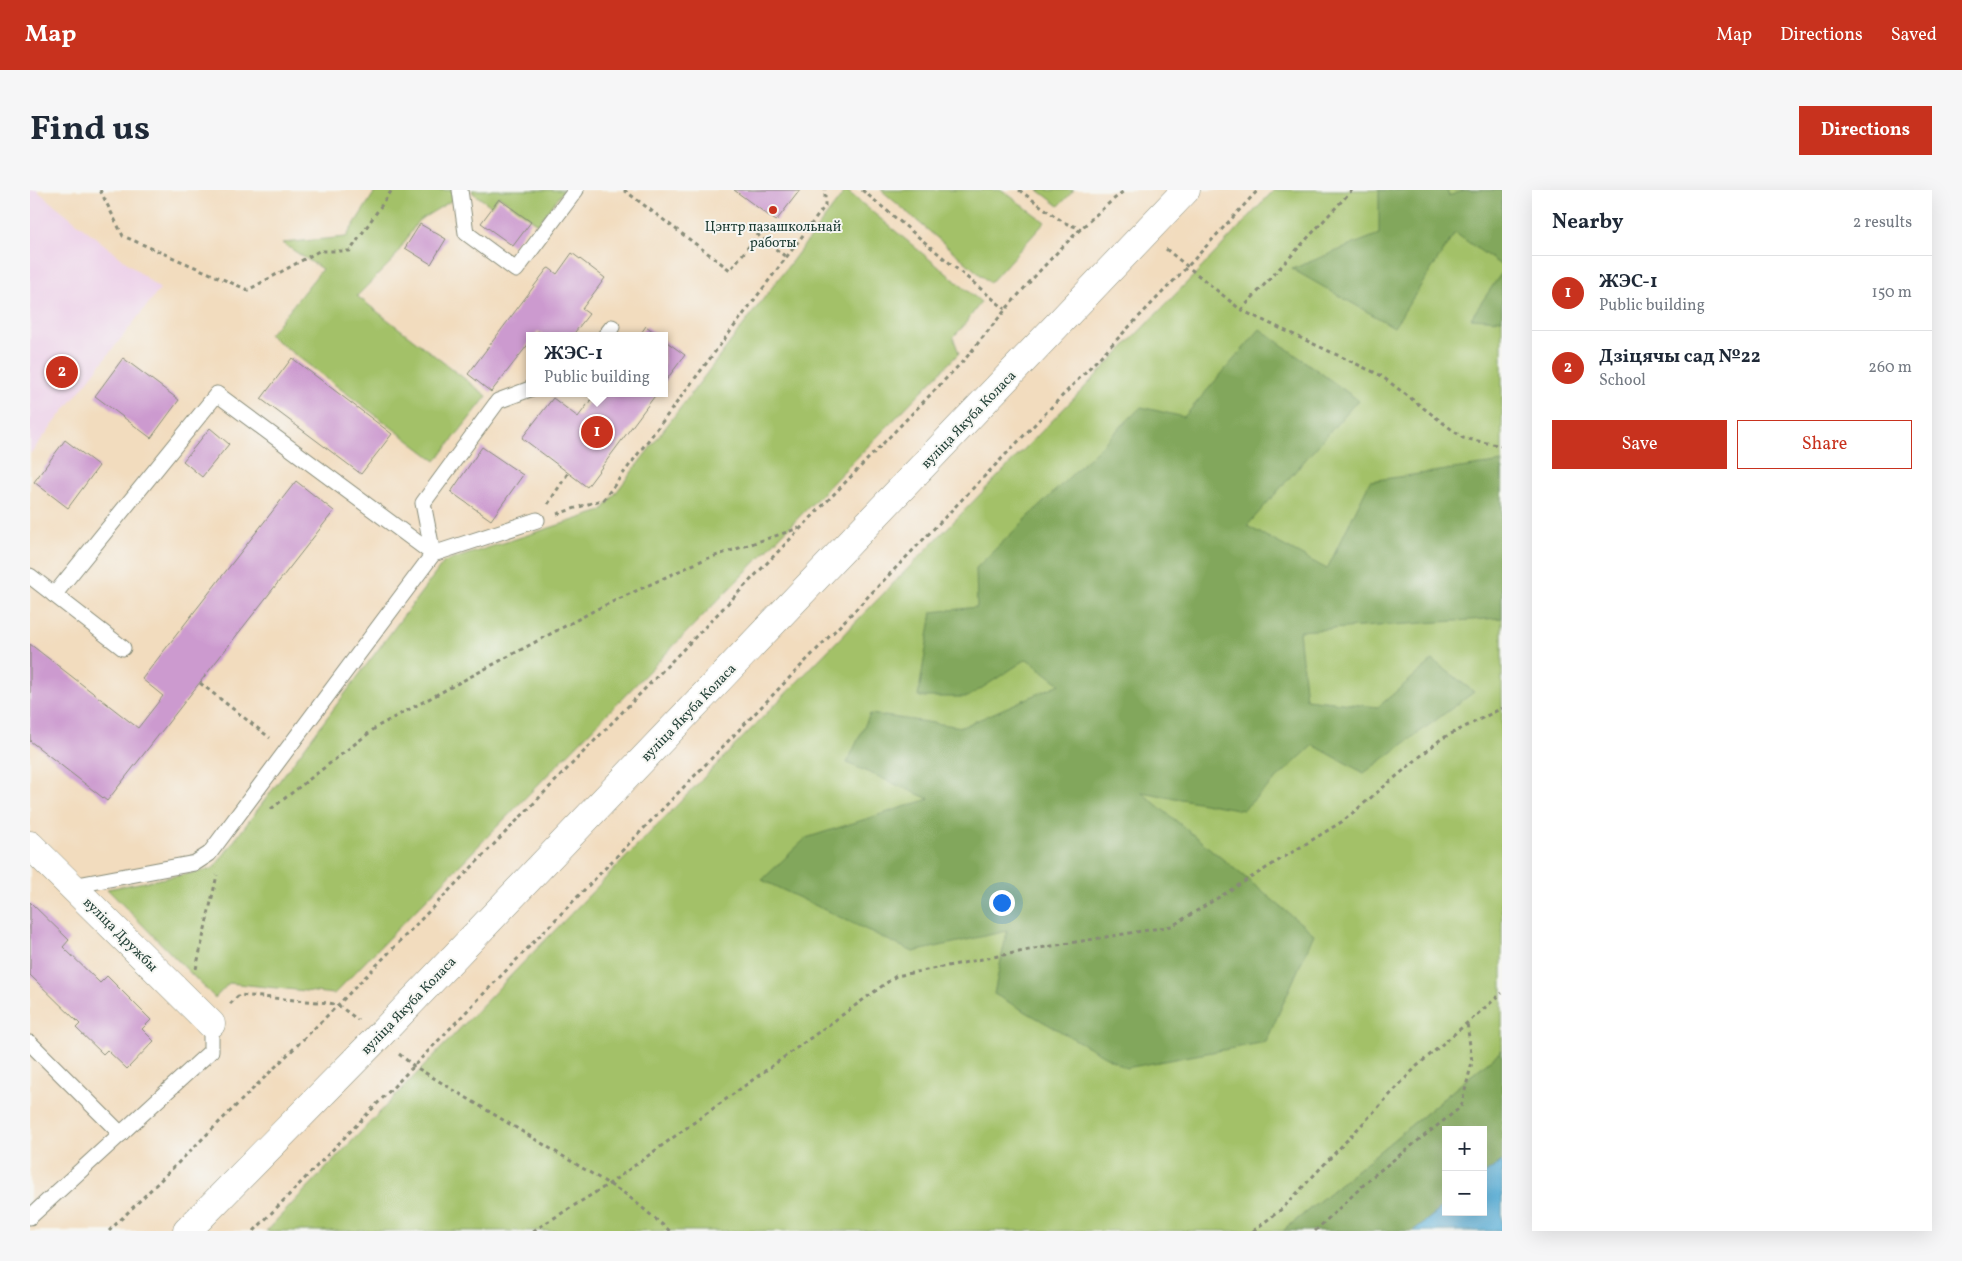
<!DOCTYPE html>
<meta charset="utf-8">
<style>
:root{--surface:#fff;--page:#f6f6f7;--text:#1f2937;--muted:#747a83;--line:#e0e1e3;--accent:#c8321e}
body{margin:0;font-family:Vollkorn,serif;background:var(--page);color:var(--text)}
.controls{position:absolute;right:15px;bottom:15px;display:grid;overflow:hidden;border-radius:0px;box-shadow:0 5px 20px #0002}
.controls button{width:45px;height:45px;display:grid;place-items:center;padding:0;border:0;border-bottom:1px solid var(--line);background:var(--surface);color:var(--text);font:25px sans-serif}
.you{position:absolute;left:971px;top:712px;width:18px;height:18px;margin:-12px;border:4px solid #fff;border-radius:50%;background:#1a73e8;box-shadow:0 0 0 8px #1a73e833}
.badge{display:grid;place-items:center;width:32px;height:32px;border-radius:50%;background:var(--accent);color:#fff;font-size:16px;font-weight:700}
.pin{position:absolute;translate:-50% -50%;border:2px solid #fff;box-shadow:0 1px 5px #0006}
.popup{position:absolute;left:496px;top:142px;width:142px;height:65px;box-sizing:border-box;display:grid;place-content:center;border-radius:0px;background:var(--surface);filter:drop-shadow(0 1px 4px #0005);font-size:16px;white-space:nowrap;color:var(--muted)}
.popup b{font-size:19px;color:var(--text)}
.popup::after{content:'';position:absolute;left:50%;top:100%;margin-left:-10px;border:10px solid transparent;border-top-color:var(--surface)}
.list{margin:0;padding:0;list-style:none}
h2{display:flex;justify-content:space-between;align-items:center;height:65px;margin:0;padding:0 20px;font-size:21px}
h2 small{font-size:16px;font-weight:400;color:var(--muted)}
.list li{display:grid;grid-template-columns:32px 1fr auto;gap:15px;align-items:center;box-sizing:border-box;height:75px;padding:0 20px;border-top:1px solid var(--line)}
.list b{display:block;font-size:19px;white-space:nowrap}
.list p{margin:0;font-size:16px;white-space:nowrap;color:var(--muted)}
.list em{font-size:16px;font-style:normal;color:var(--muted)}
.actions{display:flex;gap:10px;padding:15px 20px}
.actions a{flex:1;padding:11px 0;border:1px solid var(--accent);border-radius:0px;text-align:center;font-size:18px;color:var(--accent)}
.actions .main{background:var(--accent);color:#fff}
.map{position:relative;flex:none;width:1472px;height:1041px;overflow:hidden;border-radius:0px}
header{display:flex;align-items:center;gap:30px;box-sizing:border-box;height:70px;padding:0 25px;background:var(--accent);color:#fff}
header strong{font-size:24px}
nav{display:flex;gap:28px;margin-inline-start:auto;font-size:18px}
.intro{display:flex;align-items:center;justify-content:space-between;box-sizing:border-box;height:120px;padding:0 30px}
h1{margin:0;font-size:35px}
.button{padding:12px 22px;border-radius:0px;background:var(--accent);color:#fff;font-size:18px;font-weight:700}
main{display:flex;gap:30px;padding:0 30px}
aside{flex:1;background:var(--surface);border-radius:0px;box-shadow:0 5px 20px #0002}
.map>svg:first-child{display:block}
.built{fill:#edd1e9}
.green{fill:#a3c168;stroke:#617f4e}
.forest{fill:#82a75c;stroke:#507248}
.water{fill:#5db1d9;stroke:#3e7786}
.building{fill:#cc9acf}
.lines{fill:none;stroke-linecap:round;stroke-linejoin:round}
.lane-casing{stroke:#888c79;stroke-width:17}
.street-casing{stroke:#888c79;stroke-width:29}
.secondary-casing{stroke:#888c79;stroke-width:29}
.path{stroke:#888c79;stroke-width:3;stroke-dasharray:4 4;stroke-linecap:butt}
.lane{stroke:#fff;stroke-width:15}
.street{stroke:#fff;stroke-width:28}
.secondary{stroke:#fff;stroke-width:28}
.poi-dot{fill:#c8321e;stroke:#f6f6f2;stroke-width:2}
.labels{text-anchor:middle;stroke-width:4;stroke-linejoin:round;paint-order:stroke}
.poi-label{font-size:14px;fill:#1f3d34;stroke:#f6f6f2}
.street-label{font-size:14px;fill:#1f3d34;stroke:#f6f6f2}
</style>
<header>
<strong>Map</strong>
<nav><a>Map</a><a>Directions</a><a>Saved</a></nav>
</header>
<div class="intro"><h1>Find us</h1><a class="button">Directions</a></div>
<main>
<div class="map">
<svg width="1472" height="1041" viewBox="0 0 1472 1041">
<rect width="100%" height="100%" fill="#f6f6f2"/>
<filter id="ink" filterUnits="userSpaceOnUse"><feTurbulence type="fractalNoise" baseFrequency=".02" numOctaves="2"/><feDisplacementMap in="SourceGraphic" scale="10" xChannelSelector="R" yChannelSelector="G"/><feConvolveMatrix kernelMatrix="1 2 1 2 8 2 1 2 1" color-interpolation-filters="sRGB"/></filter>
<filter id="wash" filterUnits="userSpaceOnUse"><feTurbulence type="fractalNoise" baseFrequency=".0096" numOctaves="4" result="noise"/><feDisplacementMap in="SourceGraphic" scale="20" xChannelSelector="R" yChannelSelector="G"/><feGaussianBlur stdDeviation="1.12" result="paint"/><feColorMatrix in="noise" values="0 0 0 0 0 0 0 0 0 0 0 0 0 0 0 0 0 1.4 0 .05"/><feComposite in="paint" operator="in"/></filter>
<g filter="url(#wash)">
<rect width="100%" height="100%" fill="#f2dcbe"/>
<!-- built -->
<path class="built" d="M0,0h6l124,99 -130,165z"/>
<!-- green -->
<g class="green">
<path d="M346,0h76l2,9 -36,22 -25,39 -36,36 130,100 -51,65 -167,-126 53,-66 -40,-26 64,-6z"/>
<path d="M442,0h92l-26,34 -39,-28 -8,10 -18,-13z"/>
<path d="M816,0l135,112 -19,26 -9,9 6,16 -625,641 -105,-11 -14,15 -108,-109 106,-20 231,-307 158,-51z"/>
<path d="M851,0h121l43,32 -55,61z"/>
<path d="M1008,0h36l-15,16z"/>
<path d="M1244,0h228v860l-219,181h-1017l251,-262 686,-703z"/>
</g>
<!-- forest -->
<g class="forest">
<path d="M1349,0h68l2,6 16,-6h37v76l-47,-33 -61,94 -102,-58 87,-35z"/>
<path d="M1472,82v48l-31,-2z"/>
<path d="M1230,139l98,71 -111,126 80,43 43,-88 132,-19v156l-203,13 7,68 72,8 55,-47 41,32 -110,81 -51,-28 -70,65 -102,-18 173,142 -48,108 -140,26 -132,-74 13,-63 -94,21 -151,-72 44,-42 123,-39 -82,-36 23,-49 92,13 98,-43 -33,-25 -59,38h-50l14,-85 45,-5 -1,-39 165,-161 43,10z"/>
<path d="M1472,860v111l-19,14v-45h-37v75l-33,26h-130z"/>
</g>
<!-- water -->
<path class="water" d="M1472,971v70h-89l33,-26v7h37v-37z"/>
<g id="blocks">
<!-- building -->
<g class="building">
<path d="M704,0h66l-24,31z"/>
<path d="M469,9l32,23 -18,24 -32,-23z"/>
<path d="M390,34l26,15 -15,25 -26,-16z"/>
<path d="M542,63l33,25 -23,31 7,5 -17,22h-28l-6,-5 -4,5h-4v6l-39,50 -23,-18 79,-105 2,-1 8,6z"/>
<path d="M616,136l13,10h-20z"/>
<path d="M634,150l21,15 -21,28z"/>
<path d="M93,168l56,42 -28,38 -56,-42z"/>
<path d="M262,168l100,76 -31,40 -100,-75z"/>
<path d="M566,203h61l-70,94 -65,-49 31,-40 25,19z"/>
<path d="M180,238l19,16 -27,33 -19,-16z"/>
<path d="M35,250l34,26 -31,42 -34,-26z"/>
<path d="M452,257l41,28 -32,45 -40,-28z"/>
<path d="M266,291l38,30 -227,290 -77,-60v-97l108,84 25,-32 -21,-17z"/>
<path d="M0,712l39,38 -6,7 37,36 7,-7 44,44 -9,9 12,12 -27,28 -20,-19 -4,4 -27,-26 4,-4 -50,-49z"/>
</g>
</g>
</g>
<g filter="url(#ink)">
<use href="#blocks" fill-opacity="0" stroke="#888c79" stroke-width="1"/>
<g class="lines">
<!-- lane casing -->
<g class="lane-casing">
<g id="lane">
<path d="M430,0l6,43 50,37 60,-80"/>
<path d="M575,146l7,-9"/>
<path d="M403,364l-10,-51 75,-102 32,-12"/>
<path d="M0,386l93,72"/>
<path d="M24,405l163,-201 216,160"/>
<path d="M42,696l123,-23 14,-9 224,-300 104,-34"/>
<path d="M0,853l91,91"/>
<path d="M0,1027l181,-166v-27"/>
</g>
</g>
<!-- street casing -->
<g class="street-casing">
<path id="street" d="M0,655l181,179"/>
</g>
<!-- secondary casing -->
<g class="secondary-casing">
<path id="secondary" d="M157,1041l192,-195 807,-846"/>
</g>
<!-- path -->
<g class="path">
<path d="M70,0l23,46 125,54 71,-39h31l42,-61"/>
<path d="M594,0l106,80 28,-35 28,22"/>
<path d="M832,0l143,119"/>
<path d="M989,0l44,32 18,7"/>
<path d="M1136,59l75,61 139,65 83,63 39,8"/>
<path d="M1211,120l111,-120"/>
<path d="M518,314l20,-31"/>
<path d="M527,324l47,-15 221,-293v-16"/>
<path d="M170,493l70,55"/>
<path d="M241,619l107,-83 221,-118 104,-48 96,-32"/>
<path d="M166,779l21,-94"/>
<path d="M200,814l9,-9 90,8 9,2 20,15"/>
<path d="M369,864l15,12 213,129 43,36"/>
<path d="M79,1041l229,-226 628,-647c48,-60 99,-120 159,-168"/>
<path d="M224,1041l934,-965 70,-76"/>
<path d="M503,1041l76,-47 287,-208 138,-27 138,-23 171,-105 98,-82 61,-31"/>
<path d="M1223,1041l30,-23 134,-142 85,-73"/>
<path d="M1285,1041l58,-55 88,-69 11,-45 -5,-40"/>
</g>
<!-- lane -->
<use href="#lane" class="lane"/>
<!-- street -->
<use href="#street" class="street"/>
<!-- secondary -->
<use href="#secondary" class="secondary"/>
</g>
</g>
<!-- markers -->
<circle class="poi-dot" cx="743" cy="20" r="5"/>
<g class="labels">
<!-- poi labels -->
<g class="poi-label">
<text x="743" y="41">Цэнтр пазашкольнай<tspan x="743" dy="16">работы</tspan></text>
</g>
<!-- street labels -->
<g class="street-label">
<text transform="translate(938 229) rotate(-46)" y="5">вуліца Якуба Коласа</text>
<text transform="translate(658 522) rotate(-46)" y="5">вуліца Якуба Коласа</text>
<text transform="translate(91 744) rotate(45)" y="5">вуліца Дружбы</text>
<text transform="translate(378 815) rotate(-46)" y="5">вуліца Якуба Коласа</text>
</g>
</g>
</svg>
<div class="controls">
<button>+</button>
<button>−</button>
</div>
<div class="you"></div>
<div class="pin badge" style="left:567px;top:242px">1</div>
<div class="popup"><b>ЖЭС-1</b>Public building</div>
<div class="pin badge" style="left:32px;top:182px">2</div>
</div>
<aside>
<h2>Nearby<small>2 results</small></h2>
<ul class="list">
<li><span class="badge">1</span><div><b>ЖЭС-1</b><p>Public building</p></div><em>150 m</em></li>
<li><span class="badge">2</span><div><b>Дзіцячы сад №22</b><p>School</p></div><em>260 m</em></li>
</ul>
<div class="actions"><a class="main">Save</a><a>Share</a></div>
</aside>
</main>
